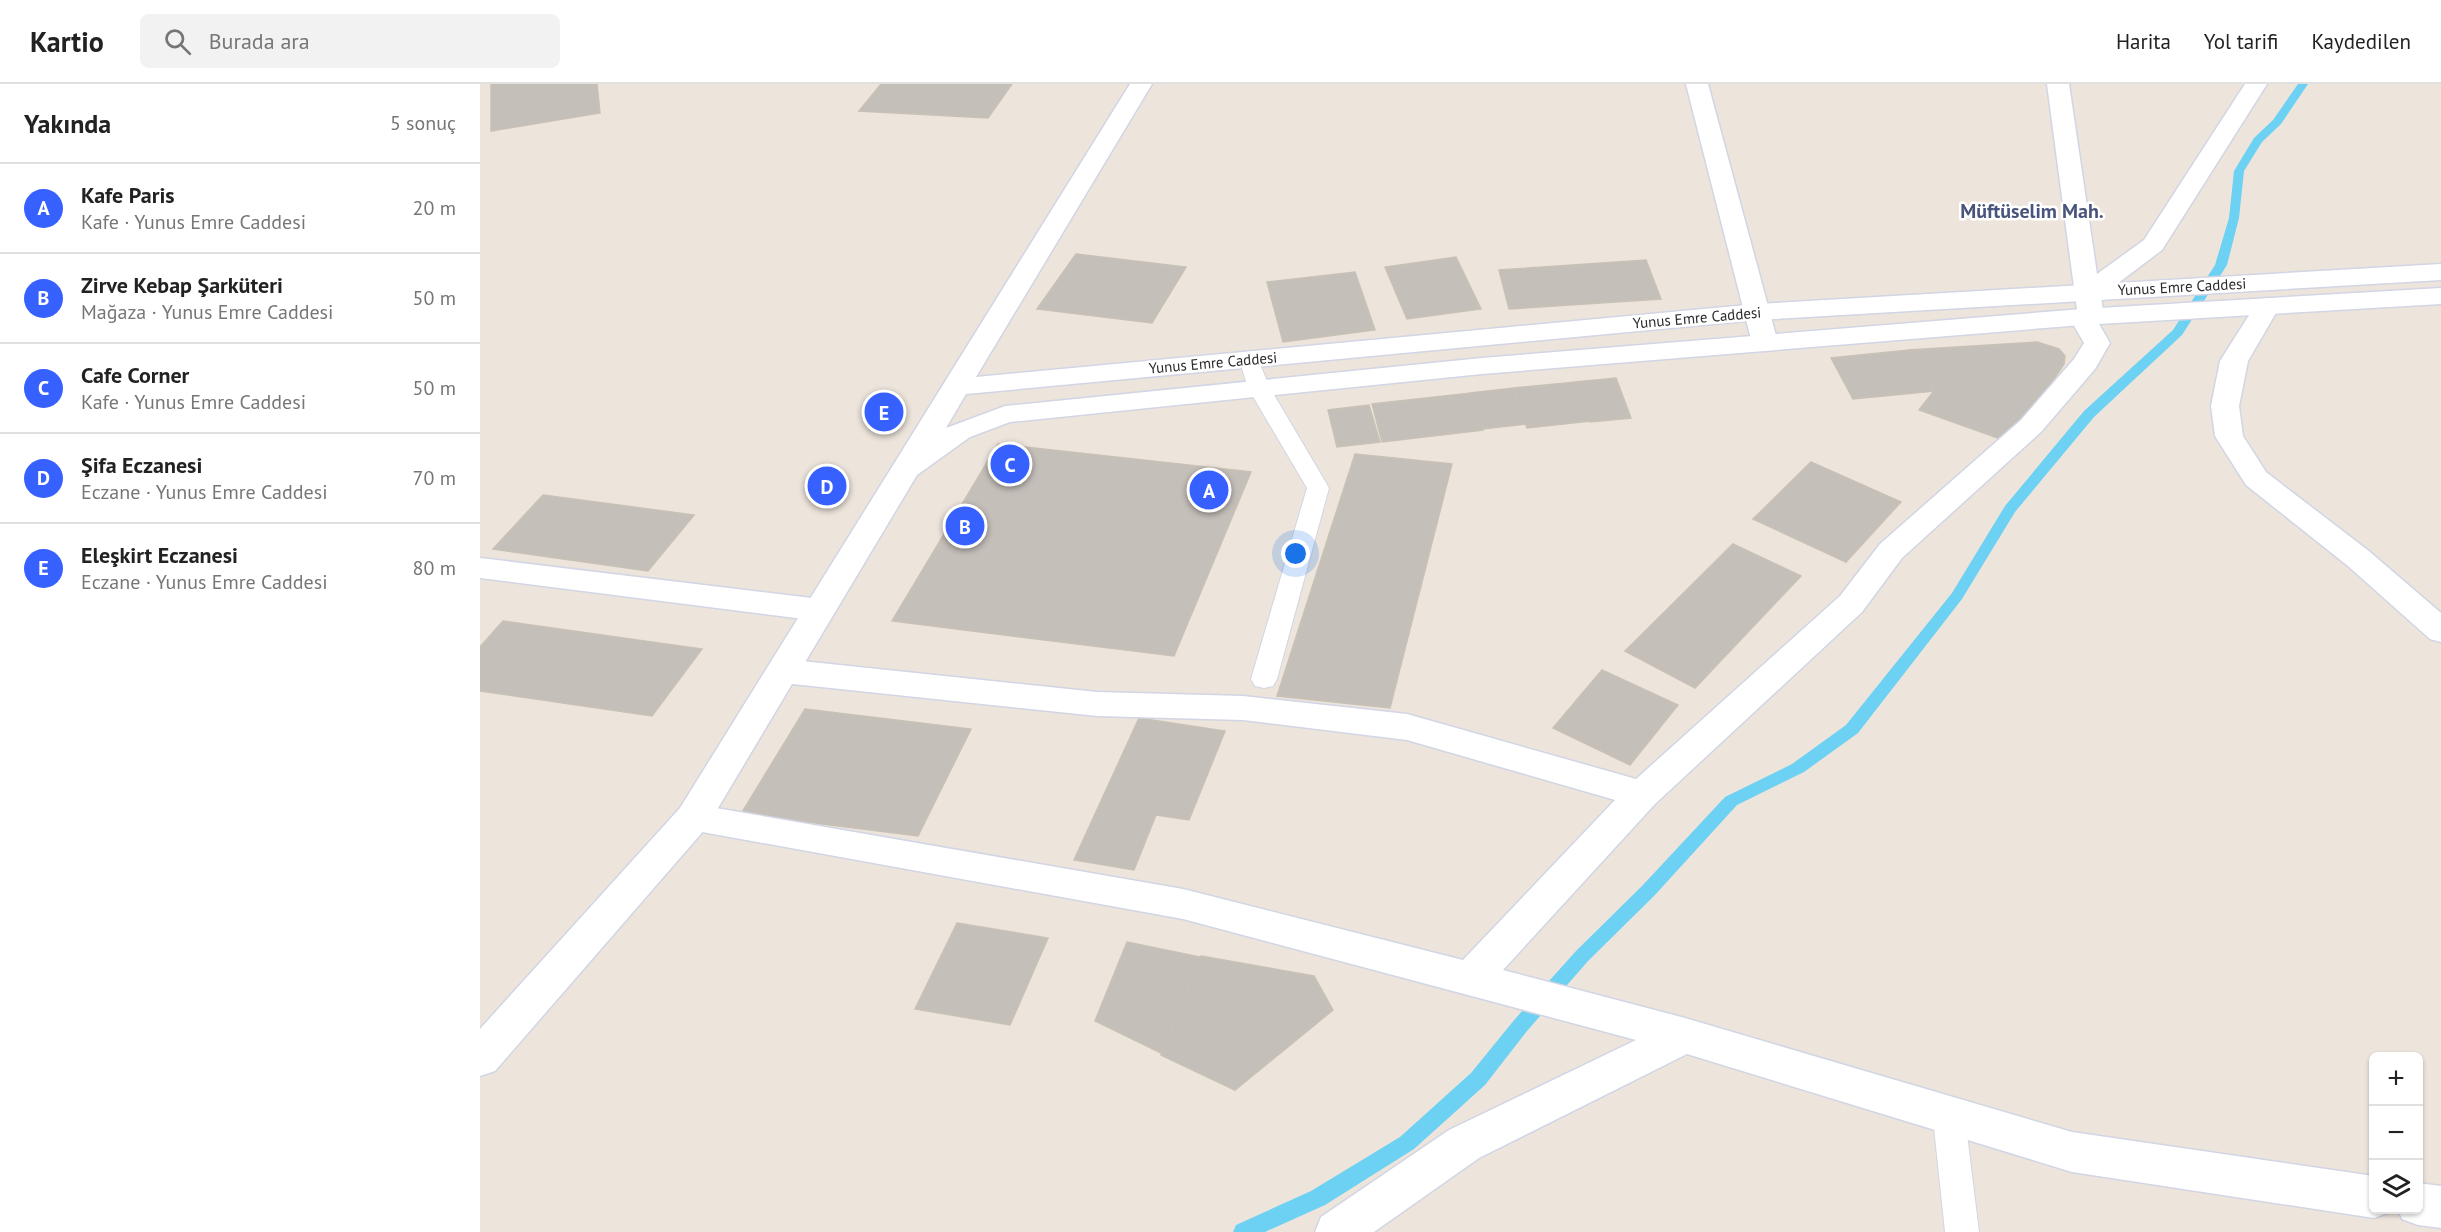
<!DOCTYPE html>
<html lang="tr">
<meta charset="utf-8">
<style>
:root{--surface:#fff;--page:#f2f2f2;--text:#222;--muted:#767676;--line:#e0e0e0;--accent:#3761ff}
body{margin:0;font-family:"PT Sans",sans-serif;background:var(--page);color:var(--text)}
.controls{position:absolute;right:18px;bottom:18px;display:grid;overflow:hidden;border-radius:9px;box-shadow:0 2px 4px #0004}
.controls button{width:54px;height:54px;display:grid;place-items:center;padding:0;border:0;border-bottom:2px solid var(--line);background:var(--surface);color:var(--text);font:30px sans-serif}
.you{position:absolute;left:816px;top:470px;width:21px;height:21px;margin:-15px;border:4px solid #fff;border-radius:50%;background:#1a73e8;box-shadow:0 0 0 9px #1a73e833}
.badge{display:grid;place-items:center;width:39px;height:39px;border-radius:50%;background:var(--accent);color:#fff;font-size:20px;font-weight:700}
.pin{position:absolute;translate:-50% -50%;border:3px solid #fff;box-shadow:0 2px 6px #0006}
.list{margin:0;padding:0;list-style:none}
h2{display:flex;justify-content:space-between;align-items:center;height:78px;margin:0;padding:0 24px;font-size:26px}
h2 small{font-size:20px;font-weight:400;color:var(--muted)}
.list li{display:grid;grid-template-columns:39px 1fr auto;gap:18px;align-items:center;box-sizing:border-box;height:90px;padding:0 24px;border-top:2px solid var(--line)}
.list b{display:block;font-size:22px;white-space:nowrap}
.list p{margin:0;font-size:20px;white-space:nowrap;color:var(--muted)}
.list em{font-size:20px;font-style:normal;color:var(--muted)}
.icon{flex:none;width:33px;height:33px;fill:none;stroke:currentColor;stroke-width:2;stroke-linecap:round;stroke-linejoin:round}
.map{position:relative;flex:none;width:1961px;height:1148px;overflow:hidden}
header{display:flex;align-items:center;gap:36px;box-sizing:border-box;height:84px;padding:0 30px;background:var(--surface);border-bottom:2px solid var(--line)}
header strong{font-size:28px}
nav{display:flex;gap:33px;margin-inline-start:auto;font-size:21px}
.search{width:420px;height:54px;background:var(--page);display:flex;align-items:center;gap:15px;box-sizing:border-box;padding:0 21px;border-radius:9px;color:var(--muted);font-size:22px}
main{display:flex}
aside{flex:1;background:var(--surface)}
.map>svg:first-child{display:block}
.lines{fill:none;stroke-linecap:round;stroke-linejoin:round}
.stream{fill:#6cd1f2;fill-rule:evenodd}
.building{fill:#c5bfb9;stroke:#c8c1b6;stroke-width:1.5}
.lane-casing{stroke:#d1d5e4;stroke-width:2}
.street-casing{stroke:#d1d5e4;stroke-width:3}
.secondary-casing{stroke:#d1d5e4;stroke-width:3}
.lane{fill:#fff;fill-rule:evenodd}
.street{fill:#fff;fill-rule:evenodd}
.secondary{fill:#fff;fill-rule:evenodd}
.labels{text-anchor:middle;stroke-width:5;stroke-linejoin:round;paint-order:stroke}
.far-street-label{font-size:15px;fill:#2a2a2a;stroke:#fff}
.far-district-label{font-size:20px;font-weight:bold;fill:#49547d;stroke:#fff}
</style>
<header>
<strong>Kartio</strong>
<div class="search"><svg class="icon" aria-label="search" viewBox="0 0 24 24"><circle cx="10" cy="10" r="6"/><path d="M15 15l6 6"/></svg>Burada ara</div>
<nav><a>Harita</a><a>Yol tarifi</a><a>Kaydedilen</a></nav>
</header>
<main>
<aside>
<h2>Yakında<small>5 sonuç</small></h2>
<ul class="list">
<li><span class="badge">A</span><div><b>Kafe Paris</b><p>Kafe · Yunus Emre Caddesi</p></div><em>20 m</em></li>
<li><span class="badge">B</span><div><b>Zirve Kebap Şarküteri</b><p>Mağaza · Yunus Emre Caddesi</p></div><em>50 m</em></li>
<li><span class="badge">C</span><div><b>Cafe Corner</b><p>Kafe · Yunus Emre Caddesi</p></div><em>50 m</em></li>
<li><span class="badge">D</span><div><b>Şifa Eczanesi</b><p>Eczane · Yunus Emre Caddesi</p></div><em>70 m</em></li>
<li><span class="badge">E</span><div><b>Eleşkirt Eczanesi</b><p>Eczane · Yunus Emre Caddesi</p></div><em>80 m</em></li>
</ul>
</aside>
<div class="map">
<svg width="1961" height="1148" viewBox="0 0 1961 1148">
<rect width="100%" height="100%" fill="#ede5dc"/>
<g class="lines">
<!-- stream -->
<path class="stream" d="M1818,0h10l-27,40 -19,18 -18,29 -5,47 -12,47 -45,70 -88,82 -79,95 -53,87 -104,134 -54,39 -67,33 -83,91 -66,65 -61,70 -42,54 -71,64 -89,56 -60,27h-32l3,-7 75,-34 89,-54 71,-64 44,-54 61,-68 66,-65 83,-89 67,-33 54,-39 106,-132 53,-87 79,-95 89,-81 42,-65 14,-47 5,-47 20,-33 19,-18z"/>
</g>
<!-- building -->
<g class="building">
<path d="M11,0h106l3,29 -109,18z"/>
<path d="M401,0h131l-24,34 -129,-7z"/>
<path d="M596,170l110,13 -34,56 -115,-14z"/>
<path d="M976,173l25,52 -74,10 -22,-52z"/>
<path d="M1166,176l15,39 -152,10 -10,-39z"/>
<path d="M875,188l20,58 -92,12 -16,-60z"/>
<path d="M1557,258l22,7 6,7 -1,8 -52,79 -93,-33 15,-19 -25,-41z"/>
<path d="M1429,266l25,41 -81,8 -22,-41z"/>
<path d="M1136,294l15,40 -41,4 -14,-40z"/>
<path d="M1096,298l14,39 -63,7 -13,-40z"/>
<path d="M1034,304l13,36 -44,5 -12,-36z"/>
<path d="M991,309l12,37 -101,12 -10,-38z"/>
<path d="M889,321l11,37 -43,5 -9,-37z"/>
<path d="M518,360l253,28 -77,184 -282,-35z"/>
<path d="M875,370l97,10 -62,244 -113,-12z"/>
<path d="M1331,378l90,40 -55,60 -93,-43z"/>
<path d="M63,411l151,20 -46,56 -155,-22z"/>
<path d="M1253,460l68,32 -106,112 -70,-37z"/>
<path d="M23,537l199,28 -50,67 -172,-25v-44z"/>
<path d="M1122,586l76,35 -48,60 -77,-37z"/>
<path d="M325,625l166,20 -53,107 -177,-22z"/>
<path d="M659,634l86,13 -36,89 -33,-5 -22,55 -60,-10z"/>
<path d="M477,839l91,15 -38,87 -95,-16z"/>
<path d="M647,858l73,15 -37,97 -68,-33z"/>
<path d="M721,872l113,20 19,34 -98,80 -74,-35z"/>
</g>
<g class="lines">
<!-- lane casing -->
<g class="lane-casing">
<g id="lane">
<path d="M769,269l7,2 14,33 59,100 -52,191 -4,7 -9,2 -9,-2 -4,-7 56,-191 -59,-100 -9,-29 3,-4z"/>
<path d="M1469,1019l12,5 4,10 14,114h-34l-12,-114 4,-10z"/>
</g>
</g>
<!-- street casing -->
<g class="street-casing">
<g id="street">
<path d="M1206,0h22l70,259 -4,6 -9,2 -9,-2 -4,-6z"/>
<path d="M1567,0h22l28,190 47,-34 101,-156h22l-105,166 -61,46 2,15 -8,6 15,26 -15,26 -54,63 -139,126 -40,54 -207,192 -152,166 182,48 387,114 302,44v34h16v2l-16,6 -302,-46 -385,-118 -208,104 -105,74h-59l6,-15 128,-87 187,-90 -453,-121 -503,-91 -5,-10 5,-10 13,-4 490,85 280,71 152,-160 -208,-60 -164,-20 -146,-4 -314,-33 -12,-4 -5,-8 5,-8 12,-4 314,33 146,4 164,18 229,65 204,-183 40,-52 141,-124 53,-61 10,-16 -15,-26 8,-7z"/>
<path d="M1787,214l9,3 4,5 -32,55 -9,45 4,30 23,36 104,80 71,61v29l-11,-3 -82,-73 -102,-81 -31,-49 -4,-30 9,-45 38,-60z"/>
<path d="M0,474l340,41 11,3 5,8 -5,8 -11,3 -340,-43z"/>
<path d="M1938,1099l23,3v42l-23,-3 -16,-6 -4,-9h20z"/>
</g>
</g>
<!-- secondary casing -->
<g class="secondary-casing">
<path id="secondary" d="M650,0h22l-176,293 781,-73 684,-40v16l-684,40 -791,74 -20,34 59,-22 477,-48 600,-49 359,-21v16l-359,21 -600,49 -472,48 -40,15 -53,38 -211,353 -211,243 -15,5v-47l200,-221z"/>
</g>
<!-- lane -->
<use href="#lane" class="lane"/>
<!-- street -->
<use href="#street" class="street"/>
<!-- secondary -->
<use href="#secondary" class="secondary"/>
</g>
<g class="labels">
<!-- far-street labels -->
<g class="far-street-label">
<text transform="translate(1702 203) rotate(-3)" y="5">Yunus Emre Caddesi</text>
<text transform="translate(1217 234) rotate(-5)" y="5">Yunus Emre Caddesi</text>
<text transform="translate(733 279) rotate(-5)" y="5">Yunus Emre Caddesi</text>
</g>
<!-- far-district labels -->
<g class="far-district-label">
<text x="1552" y="134">Müftüselim Mah.</text>
</g>
</g>
</svg>
<div class="controls">
<button>+</button>
<button>−</button>
<button><svg class="icon" aria-label="layers" viewBox="0 0 24 24"><path d="M12 4l9 5-9 5-9-5zM3 14l9 5 9-5"/></svg></button>
</div>
<div class="you"></div>
<div class="pin badge" style="left:729px;top:406px">A</div>
<div class="pin badge" style="left:485px;top:442px">B</div>
<div class="pin badge" style="left:530px;top:380px">C</div>
<div class="pin badge" style="left:347px;top:402px">D</div>
<div class="pin badge" style="left:404px;top:328px">E</div>
</div>
</main>
